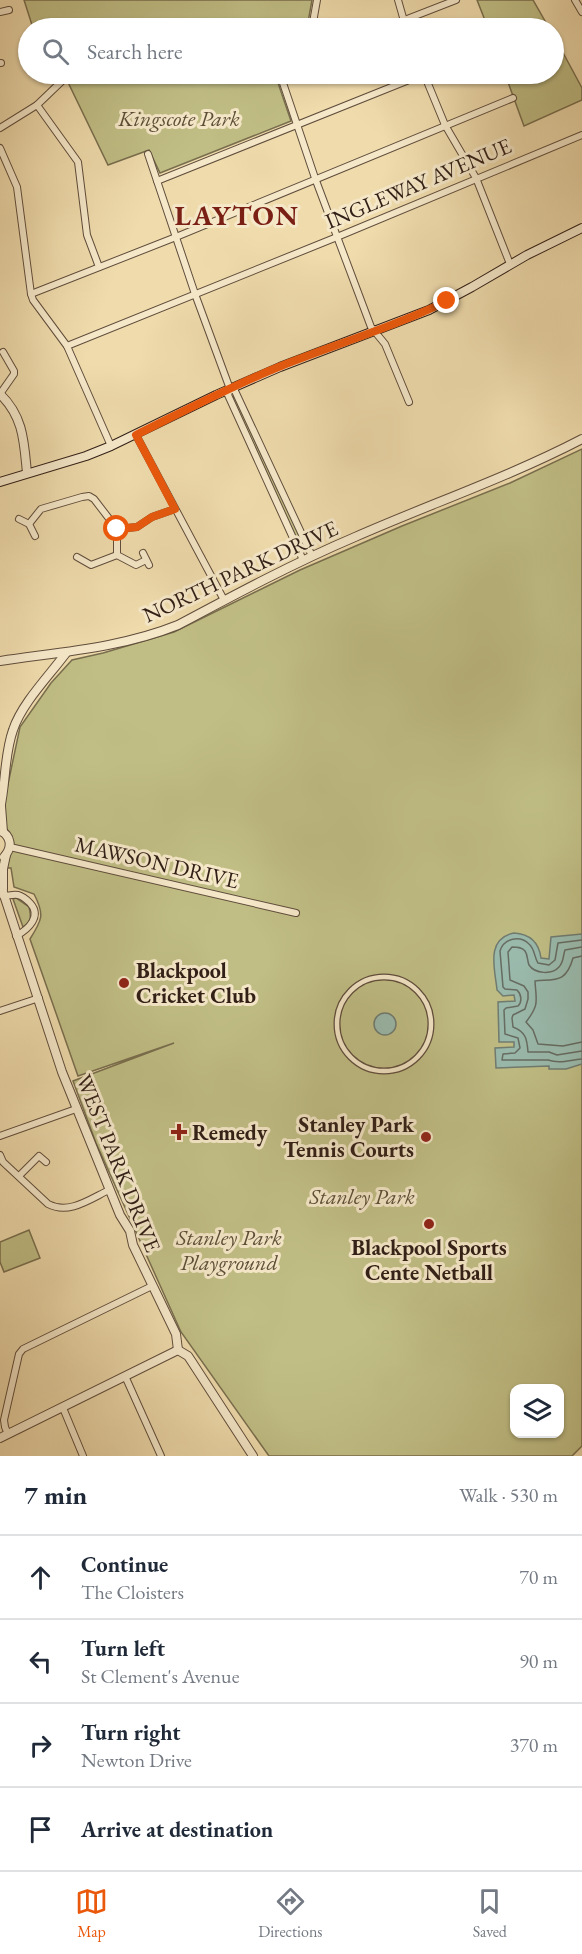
<!DOCTYPE html>
<meta charset="utf-8">
<style>
:root{--surface:#fff;--page:#f6f6f7;--text:#1f2937;--muted:#747a83;--line:#e0e1e3;--accent:#ea580c}
body{margin:0;font-family:"EB Garamond",serif;background:var(--page);color:var(--text)}
.controls{position:absolute;right:18px;bottom:18px;display:grid;overflow:hidden;border-radius:12px;box-shadow:0 2px 4px #0004}
.controls button{width:54px;height:54px;display:grid;place-items:center;padding:0;border:0;border-bottom:2px solid var(--line);background:var(--surface);color:var(--text);font:30px sans-serif}
.stop{position:absolute;width:18px;height:18px;margin:-14px;border:4px solid #ea580c;border-radius:50%;background:#fff}
.stop.end{background:#ea580c;border-color:#fff;box-shadow:0 2px 6px #0008}
.list{margin:0;padding:0;list-style:none}
h2{display:flex;justify-content:space-between;align-items:center;height:78px;margin:0;padding:0 24px;font-size:26px}
h2 small{font-size:20px;font-weight:400;color:var(--muted)}
.list li{display:grid;grid-template-columns:39px 1fr auto;gap:18px;align-items:center;box-sizing:border-box;height:84px;padding:0 24px;border-top:2px solid var(--line)}
.list b{display:block;font-size:22px;white-space:nowrap}
.list p{margin:0;font-size:20px;white-space:nowrap;color:var(--muted)}
.list em{font-size:20px;font-style:normal;color:var(--muted)}
.icon{flex:none;width:33px;height:33px;fill:none;stroke:currentColor;stroke-width:2;stroke-linecap:round;stroke-linejoin:round}
.map{position:relative;flex:none;width:582px;height:1456px;overflow:hidden}
.search{position:absolute;background:var(--surface);box-shadow:0 2px 4px #0004;left:18px;right:18px;top:18px;height:66px;display:flex;align-items:center;gap:15px;box-sizing:border-box;padding:0 21px;border-radius:33px;color:var(--muted);font-size:22px}
.sheet{height:414px;background:var(--surface)}
nav{display:flex;justify-content:space-around;align-items:center;box-sizing:border-box;height:84px;border-top:2px solid var(--line);background:var(--surface);font-size:16px;color:var(--muted)}
nav a{display:grid;justify-items:center;gap:3px}
nav .on{color:var(--accent)}
.map>svg:first-child{display:block}
.green{fill:#c0be85;stroke:#786e4e;stroke-width:1.5;fill-rule:evenodd}
.water{fill:#9abbae;stroke:#707c71;stroke-width:1.5}
.lines{fill:none;stroke-linecap:round;stroke-linejoin:round}
.shore{stroke:#666c62;stroke-width:1.5}
.pedestrian-casing{stroke:#604d3c;stroke-width:7}
.minor-casing{stroke:#604d3c;stroke-width:8}
.tertiary-casing{stroke:#604d3c;stroke-width:10}
.secondary-casing{stroke:#311e16;stroke-width:10}
.pedestrian{stroke:#f5e8c9;stroke-width:4.5}
.minor{stroke:#f5e8c9;stroke-width:6}
.tertiary{stroke:#f5e8c9;stroke-width:8}
.secondary{stroke:#f5e8c9;stroke-width:8}
.route{stroke:#ea580c;stroke-width:8}
.poi-dot{fill:#8f2418;stroke:#f5e8c9;stroke-width:2}
.labels{text-anchor:middle;stroke-width:6;stroke-linejoin:round;paint-order:stroke}
.park-label{font-size:22px;font-style:italic;fill:#5c4e37;stroke:#f5e8c9}
.street-label{font-size:22px;fill:#311e16;stroke:#f5e8c9}
.poi-label{font-size:22px;font-weight:bold;fill:#311e16;stroke:#f5e8c9;text-anchor:start}
.district-label{font-size:28px;font-weight:bold;letter-spacing:1.5px;fill:#7a1f14;stroke:#f5e8c9}
</style>
<div class="map">
<svg width="582" height="1456" viewBox="0 0 582 1456">
<rect width="100%" height="100%" fill="#efdbac"/>
<filter id="stains"><feTurbulence type="fractalNoise" baseFrequency=".00333" numOctaves="4"/><feColorMatrix values="0 0 0 0 .2 0 0 0 0 .09 0 0 0 0 .02 0 0 0 .5 -.17"/></filter>
<radialGradient id="worn" r=".72"><stop offset=".6" stop-color="#630" stop-opacity="0"/><stop offset="1" stop-color="#630" stop-opacity=".3"/></radialGradient>
<!-- green -->
<g class="green">
<path d="M24,0h288l-5,28h-274z"/>
<path d="M477,0h56l16,28h-61z"/>
<path d="M554,36l28,52v12l-58,26 -19,-52h49z"/>
<path d="M64,74h211l16,47 -131,52 -11,-23 -41,15z"/>
<path d="M237,395l72,155 -9,4 -72,-154z"/>
<path d="M582,449v997l-10,10h-303l-88,-124 -85,-189 -23,-62 101,-38 -96,33 -48,-137c12,-19 15,-24 4,-45l-20,-7 -3,-19h-5l6,-19 -12,-27 20,-95 31,-44 21,-23 31,-7 71,-21 126,-62 102,-44 108,-43zM514,1388h46v46h-46z"/>
<path d="M16,898l13,9c2,8 3,16 -6,20l-10,-28z"/>
<path d="M29,1230l11,28 -36,14 -4,-10v-20z"/>
</g>
<!-- water -->
<g class="water">
<path d="M514,933c16,1 25,10 27,25l8,1 2,-22 31,-3v130l-16,5h-17v-3l-53,2 -1,-20 19,-1v-5h-15l-1,-40 17,-1 -1,-6 -11,1 -6,-6c-2,-21 -12,-51 17,-57z"/>
<circle cx="385" cy="1024" r="11"/>
</g>
<g class="lines">
<!-- shore -->
<g class="shore">
<path d="M582,940l-24,3 -3,17 -6,5 -11,-2c-4,-6 -3,-14 -9,-19 -9,-9 -25,-6 -29,7l3,36 2,2 12,1c5,5 5,12 1,16l-12,2 -2,2 1,24 13,4 2,10 -5,5 -12,1 -1,6h46c12,4 21,0 34,-1"/>
<path d="M582,947l-17,3c-2,5 -1,12 -6,17 -7,8 -24,7 -30,-2 -2,-5 -1,-10 -4,-14 -3,-4 -8,-4 -13,-4l-4,5 2,28 14,6 4,6v7l-3,10 -12,6 -1,3 1,9c13,5 14,12 15,25h21l8,3 25,-4"/>
<path d="M582,956l-9,2c-7,25 -17,21 -38,23 1,20 5,23 -9,41l7,8 5,14 25,2 19,-4"/>
</g>
<!-- pedestrian casing -->
<g class="pedestrian-casing">
<circle id="pedestrian" cx="384" cy="1024" r="47"/>
</g>
<!-- minor casing -->
<g class="minor-casing">
<g id="minor">
<path d="M398,0l8,28"/>
<path d="M575,0l7,12"/>
<path d="M0,12l9,-2"/>
<path d="M312,28l5,-28"/>
<path d="M384,28l72,-28"/>
<path d="M0,63h1"/>
<path d="M280,74l35,104 56,149 14,17 24,58"/>
<path d="M424,74l21,51 31,53 34,86"/>
<path d="M37,105l41,57 9,73 12,32"/>
<path d="M0,128l37,-23 25,-24"/>
<path d="M0,148l17,39 14,107 2,6 34,46 44,100"/>
<path d="M148,154l47,140 35,95 -2,6 75,165"/>
<path d="M157,181l267,-107"/>
<path d="M31,294l145,-57 337,-139"/>
<path d="M67,346l270,-109 245,-102"/>
<path d="M230,389l5,2 77,165"/>
<path d="M0,394l14,-20v-3l-11,-19"/>
<path d="M136,435l88,165"/>
<path d="M19,519l10,5 6,12"/>
<path d="M29,524l12,-15 41,-12 7,-1 5,3 23,30 20,-2 15,-10 23,-8"/>
<path d="M143,553l6,12"/>
<path d="M117,555l19,10 10,-5"/>
<path d="M77,557l14,8 26,-10v-26"/>
<path d="M10,847l286,66"/>
<path d="M3,896c5,0 10,-2 15,-1 4,1 8,4 12,8 12,13 -1,26 -14,33"/>
<path d="M0,1011l39,-13"/>
<path d="M0,1136l76,-27"/>
<path d="M0,1155l3,7 45,42c21,11 42,-5 61,-14"/>
<path d="M19,1176l20,-20 7,6"/>
<path d="M125,1376l36,80"/>
<path d="M63,1408l20,48"/>
<path d="M8,1434l-3,-7 -1,-7 15,-66 4,-5 129,-63"/>
</g>
</g>
<!-- tertiary casing -->
<g class="tertiary-casing">
<g id="tertiary">
<path d="M0,394c24,23 24,49 27,79"/>
<path d="M0,661c60,-9 121,-13 178,-36 58,-31 116,-62 177,-88 75,-33 154,-60 227,-98"/>
<path d="M1,806l2,26"/>
<path d="M0,809c6,-26 4,-54 13,-79 9,-27 36,-54 53,-77"/>
<path d="M0,830c11,6 13,17 4,27"/>
<path d="M0,883l62,189 58,143 10,16 3,14 43,89 2,16"/>
<path d="M3,889v-20l3,-14"/>
<path d="M178,1350l10,6 4,6 61,94"/>
<path d="M0,1438l178,-88"/>
</g>
</g>
<!-- secondary casing -->
<g class="secondary-casing">
<path id="secondary" d="M0,482l86,-26 25,-10 105,-51 64,-28 149,-57 43,-23 55,-32 55,-27"/>
</g>
<!-- pedestrian -->
<use href="#pedestrian" class="pedestrian"/>
<!-- minor -->
<use href="#minor" class="minor"/>
<!-- tertiary -->
<use href="#tertiary" class="tertiary"/>
<!-- secondary -->
<use href="#secondary" class="secondary"/>
</g>
<g class="lines">
<!-- route -->
<path class="route" d="M117,529l20,-2 15,-10 23,-8 -39,-74c48,-24 95,-49 145,-69 55,-22 113,-39 166,-65"/>
</g>
<!-- markers -->
<g class="poi-dot">
<circle cx="124" cy="983" r="6"/>
<path d="M176 1123h6v6h6v6h-6v6h-6v-6h-6v-6h6z"/>
<circle cx="426" cy="1137" r="6"/>
<circle cx="429" cy="1224" r="6"/>
</g>
<g class="labels">
<!-- park labels -->
<g class="park-label">
<text x="179" y="126">Kingscote Park</text>
<text x="362" y="1204">Stanley Park</text>
<text x="229" y="1245">Stanley Park<tspan x="229" dy="25">Playground</tspan></text>
</g>
<!-- street labels -->
<g class="street-label">
<text transform="translate(418 183) rotate(-23)" y="8">INGLEWAY AVENUE</text>
<text transform="translate(240 571) rotate(-25)" y="8">NORTH PARK DRIVE</text>
<text transform="translate(157 862) rotate(13)" y="8">MAWSON DRIVE</text>
<text transform="translate(119 1163) rotate(68)" y="8">WEST PARK DRIVE</text>
</g>
<!-- poi labels -->
<g class="poi-label">
<text x="136" y="978">Blackpool<tspan x="136" dy="25">Cricket Club</tspan></text>
<text x="414" y="1132" text-anchor="end">Stanley Park<tspan x="414" dy="25">Tennis Courts</tspan></text>
<text x="192" y="1140">Remedy</text>
<text x="429" y="1255" text-anchor="middle">Blackpool Sports<tspan x="429" dy="25">Cente Netball</tspan></text>
</g>
<!-- district labels -->
<g class="district-label">
<text x="237" y="225">LAYTON</text>
</g>
</g>
<rect width="100%" height="100%" filter="url(#stains)"/>
<rect width="100%" height="100%" fill="url(#worn)"/>
</svg>
<div class="controls">
<button><svg class="icon" aria-label="layers" viewBox="0 0 24 24"><path d="M12 4l9 5-9 5-9-5zM3 14l9 5 9-5"/></svg></button>
</div>
<div class="stop" style="left:117px;top:529px"></div>
<div class="stop end" style="left:447px;top:301px"></div>
<div class="search"><svg class="icon" aria-label="search" viewBox="0 0 24 24"><circle cx="10" cy="10" r="6"/><path d="M15 15l6 6"/></svg>Search here</div>
</div>
<section class="sheet">
<h2>7 min<small>Walk · 530 m</small></h2>
<ul class="list">
<li><svg class="icon" aria-label="ahead" viewBox="0 0 24 24"><path d="M12 20V5M6 11l6-6 6 6"/></svg><div><b>Continue</b><p>The Cloisters</p></div><em>70 m</em></li>
<li><svg class="icon" aria-label="left" viewBox="0 0 24 24"><path d="M17 20v-9H6M10 6l-5 5 5 5"/></svg><div><b>Turn left</b><p>St Clement's Avenue</p></div><em>90 m</em></li>
<li><svg class="icon" aria-label="right" viewBox="0 0 24 24"><path d="M7 20v-9h11M14 6l5 5-5 5"/></svg><div><b>Turn right</b><p>Newton Drive</p></div><em>370 m</em></li>
<li><svg class="icon" aria-label="arrive" viewBox="0 0 24 24"><path d="M6 21V4h12l-3 4 3 4H6"/></svg><div><b>Arrive at destination</b></div></li>
</ul>
</section>
<nav>
<a class="on"><svg class="icon" aria-label="map" viewBox="0 0 24 24"><path d="M3 6l6-2 6 2 6-2v14l-6 2-6-2-6 2zM9 4v14M15 6v14"/></svg>Map</a>
<a><svg class="icon" aria-label="directions" viewBox="0 0 24 24"><path d="M12 3l9 9-9 9-9-9zM9 14v-3h6M13 9l2 2-2 2"/></svg>Directions</a>
<a><svg class="icon" aria-label="saved" viewBox="0 0 24 24"><path d="M7 4h10v16l-5-4-5 4z"/></svg>Saved</a>
</nav>
